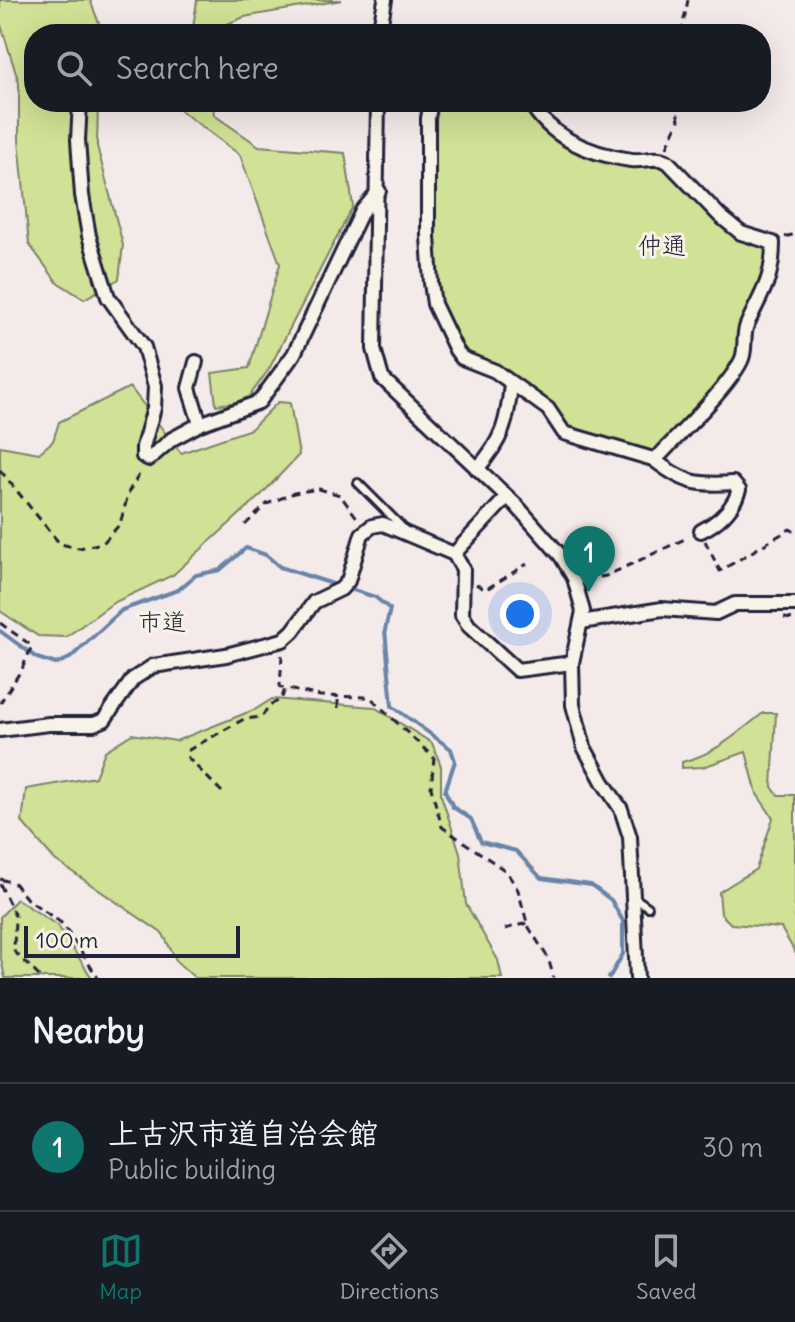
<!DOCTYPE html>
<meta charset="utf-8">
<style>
:root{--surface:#171b24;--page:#242831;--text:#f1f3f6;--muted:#9ea1a6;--line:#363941;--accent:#0f766e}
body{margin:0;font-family:Delius,"Klee One",sans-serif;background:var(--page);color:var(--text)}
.scale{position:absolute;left:24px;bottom:20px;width:216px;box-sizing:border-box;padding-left:8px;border:4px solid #22223b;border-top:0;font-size:22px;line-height:28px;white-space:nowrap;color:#22223b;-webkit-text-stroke:6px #f7f3e8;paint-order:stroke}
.you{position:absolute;left:520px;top:614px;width:28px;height:28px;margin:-20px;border:6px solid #fff;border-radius:50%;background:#1a73e8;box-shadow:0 0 0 12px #1a73e833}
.badge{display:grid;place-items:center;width:52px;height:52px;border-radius:50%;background:var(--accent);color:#fff;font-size:26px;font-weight:700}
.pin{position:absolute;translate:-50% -66px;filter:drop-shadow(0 2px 4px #0008)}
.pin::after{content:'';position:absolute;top:42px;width:28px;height:24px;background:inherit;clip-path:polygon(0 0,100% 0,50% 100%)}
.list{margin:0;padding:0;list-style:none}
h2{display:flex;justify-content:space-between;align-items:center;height:104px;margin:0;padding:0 32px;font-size:34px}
h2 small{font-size:26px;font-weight:400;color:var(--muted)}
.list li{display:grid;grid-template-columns:52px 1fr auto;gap:24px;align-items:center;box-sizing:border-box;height:128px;padding:0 32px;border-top:2px solid var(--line)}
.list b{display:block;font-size:30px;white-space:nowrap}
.list p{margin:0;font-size:26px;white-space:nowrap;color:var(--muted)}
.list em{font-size:26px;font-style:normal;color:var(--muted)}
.icon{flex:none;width:44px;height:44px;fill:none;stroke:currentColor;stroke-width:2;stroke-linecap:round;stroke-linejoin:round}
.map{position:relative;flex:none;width:795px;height:978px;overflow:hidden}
.search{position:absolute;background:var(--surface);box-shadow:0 8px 32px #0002;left:24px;right:24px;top:24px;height:88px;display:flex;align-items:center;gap:20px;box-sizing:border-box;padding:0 28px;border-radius:32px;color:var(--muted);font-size:30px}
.sheet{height:232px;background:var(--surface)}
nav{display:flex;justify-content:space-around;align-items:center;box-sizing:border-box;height:112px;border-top:2px solid var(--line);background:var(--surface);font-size:22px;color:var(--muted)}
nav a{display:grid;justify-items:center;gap:4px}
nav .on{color:var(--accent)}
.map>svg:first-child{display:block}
.green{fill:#d1e195;stroke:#7a8268;stroke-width:2}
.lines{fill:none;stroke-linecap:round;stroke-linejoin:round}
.stream{stroke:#6784a8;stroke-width:4}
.service-casing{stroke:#22223b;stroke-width:12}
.minor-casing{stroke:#22223b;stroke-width:18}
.path{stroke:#22223b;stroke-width:3;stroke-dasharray:8 6;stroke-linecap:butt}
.service{stroke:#f7f3e8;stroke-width:6}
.minor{stroke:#f7f3e8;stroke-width:12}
.labels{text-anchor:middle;stroke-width:6;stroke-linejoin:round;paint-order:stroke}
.neighbourhood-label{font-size:24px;fill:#22223b;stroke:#f7f3e8}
</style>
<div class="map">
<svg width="795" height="978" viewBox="0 0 795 978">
<rect width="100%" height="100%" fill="#f5eaea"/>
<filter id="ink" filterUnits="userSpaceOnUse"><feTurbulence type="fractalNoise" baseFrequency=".0125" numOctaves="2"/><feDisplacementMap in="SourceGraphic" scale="16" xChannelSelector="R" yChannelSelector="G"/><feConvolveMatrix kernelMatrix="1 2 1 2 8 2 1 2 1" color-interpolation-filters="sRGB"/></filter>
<g filter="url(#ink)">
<!-- green -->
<g class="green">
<path d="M0,0h90l10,26v8h-66v68h64l-1,44 26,99 -4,34 -35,20 -27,-17 -28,-38 -10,-104v-57l-19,-61z"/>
<path d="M197,0h145l-98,17 -36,15v2h-16z"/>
<path d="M181,102h32l1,13 45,31 86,7 8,53 -84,163 -23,32 -30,4 -4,-32 37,-5 31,-104 -40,-109 -60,-45z"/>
<path d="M434,102h92l15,25 30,21 56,17 38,-1 104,86 -8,36 -23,49 1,21 -21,30 -63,64 -6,3 -83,-27 -14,-21 -49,-37 -35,-12 -22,-40 -9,-26 -5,-180z"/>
<path d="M130,387l51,66 70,-24 27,-27 12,1 9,52 -38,40 -88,80 -60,28 -47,34 -28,-1 -38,-25v-165l39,7 14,-12 6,-19z"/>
<path d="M272,699l102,8 58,36 9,23v29l19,58 6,51 32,56 4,18h-307l-18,-16 -14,-28 -108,-74 -33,-38 4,-33 69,-12 10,-26 27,-17 44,7 80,-32z"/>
<path d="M763,713h13l-4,74 6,8h17v157l-14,-24 -50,-4 -10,-10 -2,-22 37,-23 17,-51 -16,-24 -11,-42 -43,15 -21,1v-6c33,-8 55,-28 81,-49z"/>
<path d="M17,899l41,27 34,52h-87l-5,-24v-37z"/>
</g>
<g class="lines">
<!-- stream -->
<g class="stream">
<path d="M347,588l28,9 15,12 -5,21 7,76 59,43 4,12 -10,30 8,16 18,12 10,23 35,9 25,27 50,7 20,15 12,21v33l-14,24"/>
<path d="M0,631l37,27 19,6 14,-6 52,-48 56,-20 18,-15 24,-5 26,-22 20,7 14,12 59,19"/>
</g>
<!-- service casing -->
<g class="service-casing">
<g id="service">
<path d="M358,483l45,45"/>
<path d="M635,898l13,9"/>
</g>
</g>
<!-- minor casing -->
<g class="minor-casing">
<g id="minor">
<path d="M379,34l6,-34"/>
<path d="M80,102l-2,38 4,55 7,41 19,61 36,50 11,39 -1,22 -11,39v9l6,3 23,-20 28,-15 59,-22 35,-48 68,-143 17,-20"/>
<path d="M378,102l-4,247 8,29 134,127 45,51 13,22 9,33 -11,52 1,42 11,42 19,35 18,27 9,28 7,141"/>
<path d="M431,102l-3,16v119l3,46 3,21 22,46 6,8 33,13 53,38 16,24 89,26 7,-4c23,-25 67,-66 81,-94 6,-11 1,-25 6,-36 14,-32 26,-44 26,-82l-32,-10 -21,-17 -52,-54c-12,-7 -24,0 -37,-2 -41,-6 -80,-21 -101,-58"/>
<path d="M196,362l-7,26 11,36"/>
<path d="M653,459c29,23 43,27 80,24l6,7c-6,19 -20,32 -38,41"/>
<path d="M477,469c26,-29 31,-49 34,-86"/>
<path d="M454,554l52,-56"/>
<path d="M581,622l81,-13 54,4 19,-9h60"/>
<path d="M0,730l49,-6h45l10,-4 29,-41 20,-13 73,-11 57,-15 10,-9 21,-29 27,-13 7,-8 14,-47 10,-8 11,-2 71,30 9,15 -1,46 7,11 48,44 55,-7"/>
</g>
</g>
<!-- path -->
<g class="path">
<path d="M681,34l7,-34"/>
<path d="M667,147l12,-27 -4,-18"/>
<path d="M785,237l10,-3"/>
<path d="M0,470l60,74 19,4 24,-5 17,-19 9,-33 13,-21"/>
<path d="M245,525l22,-21 27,-11 25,-4 21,6 18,24"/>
<path d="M705,541l15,30 70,-42 5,3"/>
<path d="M586,579l20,-3 83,-39"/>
<path d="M476,584l9,6 42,-26"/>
<path d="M784,618l11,1"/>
<path d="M0,623l32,23 -10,23 -22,34"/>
<path d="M282,655l-2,32 40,9 50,1 64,61 -3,30 11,39 64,44 12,19 10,36 20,32 6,20"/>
<path d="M338,708v-11"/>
<path d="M222,792l-34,-34 -1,-7 57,-32 18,-2 7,-12 12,-5 4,-11"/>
<path d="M0,879l14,4 13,16 36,25 35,54"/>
<path d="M0,884l15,32 -1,35 27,27"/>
<path d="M505,929l22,-6"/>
</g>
<!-- service -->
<use href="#service" class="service"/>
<!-- minor -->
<use href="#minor" class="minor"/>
</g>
</g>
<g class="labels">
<!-- neighbourhood labels -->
<g class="neighbourhood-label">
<text x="662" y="254">仲通</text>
<text x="162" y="630">市道</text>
</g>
</g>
</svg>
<div class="scale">100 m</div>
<div class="you"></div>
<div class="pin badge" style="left:589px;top:592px">1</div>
<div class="search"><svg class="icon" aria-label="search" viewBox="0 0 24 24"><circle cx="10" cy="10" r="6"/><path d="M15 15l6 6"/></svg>Search here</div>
</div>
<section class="sheet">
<h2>Nearby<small></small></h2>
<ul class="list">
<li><span class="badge">1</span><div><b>上古沢市道自治会館</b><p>Public building</p></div><em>30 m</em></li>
</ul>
</section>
<nav>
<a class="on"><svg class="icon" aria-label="map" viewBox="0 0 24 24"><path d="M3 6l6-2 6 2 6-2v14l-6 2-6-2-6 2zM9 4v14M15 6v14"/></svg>Map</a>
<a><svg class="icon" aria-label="directions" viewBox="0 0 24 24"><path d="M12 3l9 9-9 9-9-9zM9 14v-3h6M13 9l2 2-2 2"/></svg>Directions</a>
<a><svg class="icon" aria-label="saved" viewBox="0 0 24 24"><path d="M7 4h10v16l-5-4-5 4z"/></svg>Saved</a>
</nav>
